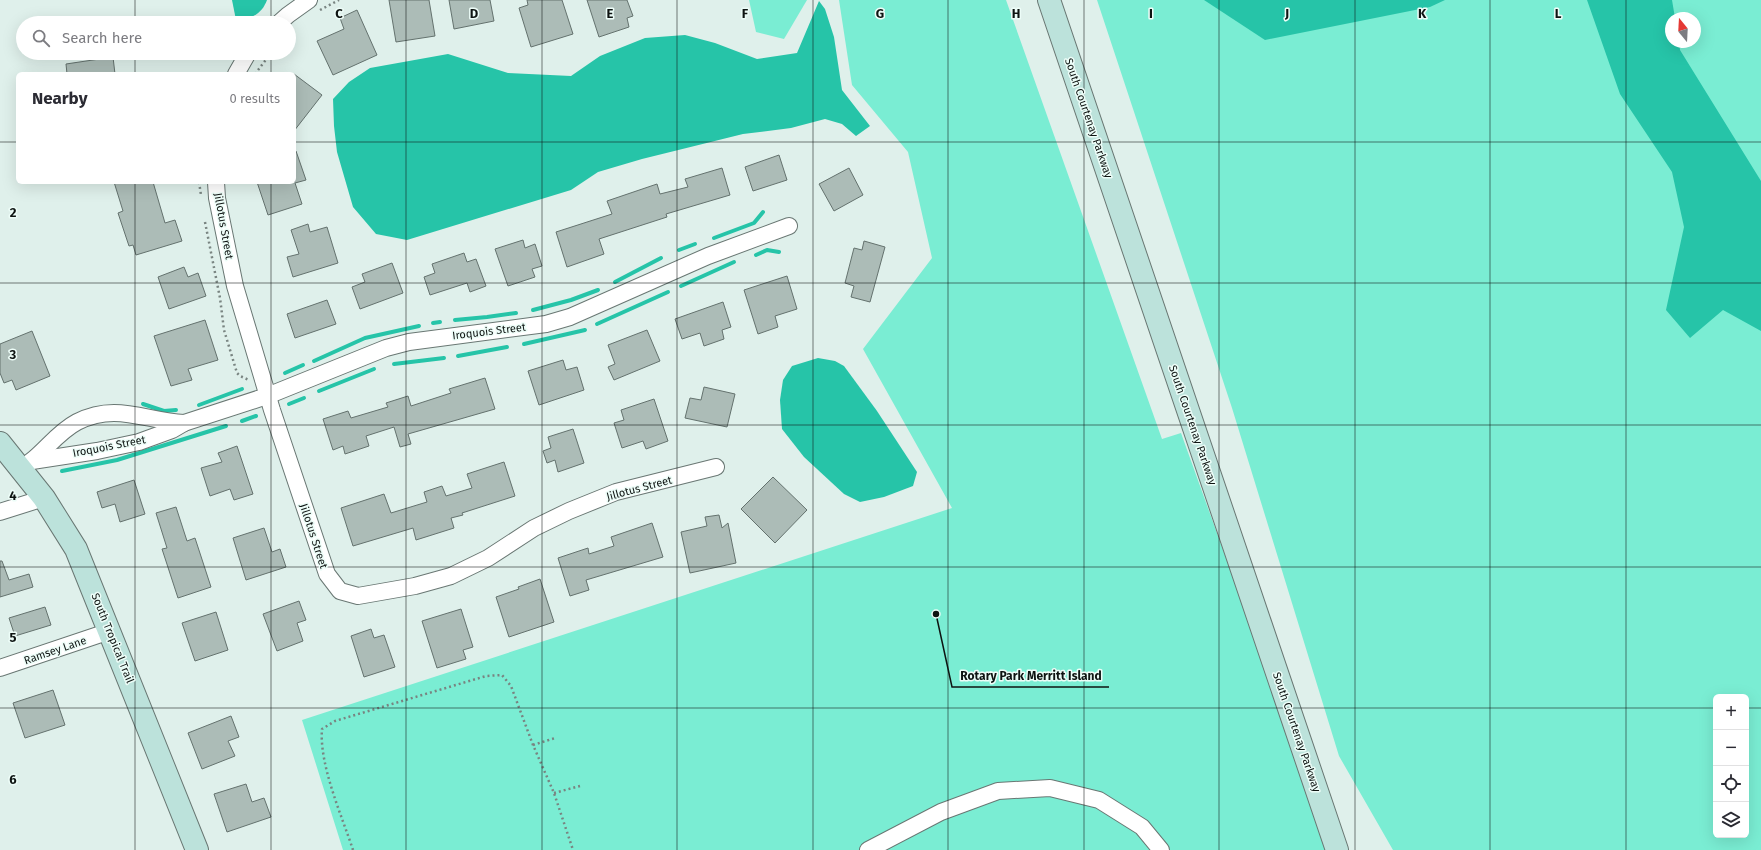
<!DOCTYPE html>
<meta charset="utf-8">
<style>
:root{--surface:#fff;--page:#f7f7f7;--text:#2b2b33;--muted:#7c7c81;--line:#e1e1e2}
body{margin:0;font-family:"Fira Sans",sans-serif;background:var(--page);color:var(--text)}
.controls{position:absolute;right:12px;bottom:12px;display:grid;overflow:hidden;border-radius:6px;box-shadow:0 4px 16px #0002}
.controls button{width:36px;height:36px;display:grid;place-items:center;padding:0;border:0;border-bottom:1px solid var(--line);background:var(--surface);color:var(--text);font:20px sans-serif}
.compass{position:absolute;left:1665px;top:12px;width:36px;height:36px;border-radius:50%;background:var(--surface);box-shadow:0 4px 16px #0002;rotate:342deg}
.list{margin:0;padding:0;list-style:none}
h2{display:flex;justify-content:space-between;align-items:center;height:52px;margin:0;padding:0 16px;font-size:17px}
h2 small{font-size:13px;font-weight:400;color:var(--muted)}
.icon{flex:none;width:22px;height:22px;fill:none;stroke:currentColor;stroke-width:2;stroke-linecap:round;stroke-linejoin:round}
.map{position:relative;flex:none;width:1761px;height:850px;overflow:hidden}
.search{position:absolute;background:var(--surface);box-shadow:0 4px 16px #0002;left:16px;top:16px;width:280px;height:44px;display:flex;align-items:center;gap:10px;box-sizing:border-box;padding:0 14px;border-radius:22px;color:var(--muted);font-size:15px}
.panel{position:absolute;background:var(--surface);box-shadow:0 4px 16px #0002;left:16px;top:72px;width:280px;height:112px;border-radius:6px}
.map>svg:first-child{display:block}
.green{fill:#7aedd3;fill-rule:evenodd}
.water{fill:#26c4a8}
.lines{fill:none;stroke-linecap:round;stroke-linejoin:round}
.stream{stroke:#26c4a8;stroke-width:4}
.building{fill:#acbcb7;stroke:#64726e}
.street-casing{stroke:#697773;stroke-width:18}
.secondary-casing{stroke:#697773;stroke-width:24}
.path{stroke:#798481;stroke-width:2.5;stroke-dasharray:2 3;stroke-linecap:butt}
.street{stroke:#fff;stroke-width:16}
.secondary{stroke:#bce2db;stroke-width:22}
.grid{fill:none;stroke:#0e1412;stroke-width:1;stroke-opacity:0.55}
.labels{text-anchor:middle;stroke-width:3;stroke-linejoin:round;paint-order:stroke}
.street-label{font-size:11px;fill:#0e1412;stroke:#edfdf8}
.grid-label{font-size:13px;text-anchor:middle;font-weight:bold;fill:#0e1412;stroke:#edfdf8;stroke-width:3;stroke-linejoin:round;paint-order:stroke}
.leader{fill:none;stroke:#0e1412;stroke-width:1.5}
.callout-dot{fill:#0e1412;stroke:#edfdf8;stroke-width:1.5}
.callout-label{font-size:12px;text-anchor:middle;font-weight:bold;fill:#0e1412;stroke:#edfdf8;stroke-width:3;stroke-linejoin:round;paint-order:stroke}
</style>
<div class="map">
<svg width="1761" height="850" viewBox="0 0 1761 850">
<rect width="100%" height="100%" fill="#dff0eb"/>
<!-- green -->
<g class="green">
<path d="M749,0h58l-23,39 -28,-7z"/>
<path d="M839,0h167l156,439 19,-6 150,417h-988l-41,-130 650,-212 -89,-159 69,-91 -24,-106 -56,-67z"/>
<path d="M1097,0h664v850h-368l-54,-94 -107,-348zM1671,18h24v24h-24zM1716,697h30v138h-30z"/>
</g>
<!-- water -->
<g class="water">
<path d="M232,0h35c-5,14 -17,20 -31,20z"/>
<path d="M1204,0h241l-15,7 -165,33z"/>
<path d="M1587,0h85l3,18h-4v24h8l1,8 81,131v150l-38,-21 -33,28 -24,-28 18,-83 -12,-55 -52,-78z"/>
<path d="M819,1l6,8 9,28 8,53 28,36 -14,10 -14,-12 -17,-5 -34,9 -48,6 -101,25 -44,13 -27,18 -164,50 -31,-6 -23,-27 -16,-55 -3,-26 -1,-27 16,-17 21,-14 78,-14 60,19 63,3 29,-20 45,-18 40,-3 30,8 42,16 40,-6z"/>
<path d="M818,358l17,3 9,5 33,45 40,61 -4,14 -29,11 -24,5 -16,-8 -40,-37 -22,-28 -2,-29 3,-20 9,-14z"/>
</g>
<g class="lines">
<!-- stream -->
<g class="stream">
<path d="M714,238l40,-15 9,-11"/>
<path d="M679,250l16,-6"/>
<path d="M756,255l11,-5 12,2"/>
<path d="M615,282l46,-24"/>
<path d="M681,286l53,-24"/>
<path d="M533,310l38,-10 27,-10"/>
<path d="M455,320l32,-3 29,-4"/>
<path d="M433,323l7,-1"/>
<path d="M597,324l71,-32"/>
<path d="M524,344l61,-14"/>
<path d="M458,356l49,-9"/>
<path d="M314,361l51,-23 54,-12"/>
<path d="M394,364l50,-6"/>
<path d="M285,373l18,-8"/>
<path d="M319,391l55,-22"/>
<path d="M143,404l21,7 12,-1"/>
<path d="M289,404l15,-6"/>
<path d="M199,405l43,-16"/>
<path d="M242,421l14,-5"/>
<path d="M62,471l55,-11 109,-34"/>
</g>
</g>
<!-- building -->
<g class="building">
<path d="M389,0h40l6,36 -39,6z"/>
<path d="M449,0h41l4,21 -40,8z"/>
<path d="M527,0h35l11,34 -42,13 -12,-39 9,-3z"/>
<path d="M587,0h40l6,16 -6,2 2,9 -30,10z"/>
<path d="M357,10l20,45 -44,20 -16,-34 27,-12 -4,-11z"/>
<path d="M113,57l2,17h-48l-1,-10z"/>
<path d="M294,74l28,21 -28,36z"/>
<path d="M294,151h2l10,29 -11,3 7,21 -34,11 -11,-33h37z"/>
<path d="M779,155l8,25 -34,11 -8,-24z"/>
<path d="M722,168l8,27 -64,19 1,3 -68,22 5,15 -37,13 -11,-35 56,-18 -5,-13 50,-17 3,10 28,-7 -3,-8z"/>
<path d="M849,168l14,27 -29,16 -15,-27z"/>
<path d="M114,182h39l12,41 10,-3 7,21 -46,14 -3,-10 -4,1 -11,-33 5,-2z"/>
<path d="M308,224l2,8 17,-5 11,36 -45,14 -6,-20 12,-3 -8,-24z"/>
<path d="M523,240l2,8 10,-4 7,22 -10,3 3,8 -27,9 -13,-37z"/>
<path d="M864,241l21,6 -15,55 -19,-5 3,-11 -9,-3 9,-35 8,2z"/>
<path d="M464,253l3,9 9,-3 10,27 -16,6 -3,-9 -37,12 -6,-18 11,-4 -3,-9z"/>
<path d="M392,263l11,30 -43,16 -8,-22 13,-5 -3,-8z"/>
<path d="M184,267l4,10 10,-4 8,23 -37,13 -11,-32z"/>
<path d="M787,276l10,33 -22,7 3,11 -20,7 -14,-44z"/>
<path d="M327,300l9,24 -41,14 -8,-24z"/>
<path d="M723,302l8,25 -9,3 2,9 -20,7 -4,-13 -18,6 -7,-20z"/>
<path d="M205,320l13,40 -30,9 4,11 -21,6 -17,-50z"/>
<path d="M647,330l13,31 -46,19 -6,-13 7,-3 -7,-19z"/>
<path d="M32,331l18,45 -34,14 -4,-10 -8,3 -4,-10v-29z"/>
<path d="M563,360l3,10 11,-3 7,23 -45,15 -11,-34z"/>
<path d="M485,378l10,31 -87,25 3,10 -11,3 -6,-20 -28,9 3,10 -24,8 -2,-8 -10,4 -10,-31 25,-8 3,7 37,-11 -2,-4 22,-7 3,10 40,-13 -2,-4z"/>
<path d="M704,387l31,7 -8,33 -42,-9 5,-20 11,2z"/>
<path d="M654,399l14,42 -22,8 -3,-8 -21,7 -8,-25 10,-3 -3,-10z"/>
<path d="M573,429l11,34 -26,9 -3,-12 -8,3 -4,-12 8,-3 -3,-11z"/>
<path d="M237,446l16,48 -19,6 -4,-11 -20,7 -9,-28 21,-6 -4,-9z"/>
<path d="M504,462l11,34 -53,17 1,2 -12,3 3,10 -38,12 -3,-12 -60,18 -12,-38 43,-14 7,19 36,-11 -3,-10 18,-6 4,10 26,-8 -5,-14z"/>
<path d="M773,477l34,33 -32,33 -34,-34z"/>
<path d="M134,480l11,34 -25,8 -5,-18 -13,4 -5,-16z"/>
<path d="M176,507l11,34 8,-3 16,49 -33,11 -16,-49 5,-1 -11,-35z"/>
<path d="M719,515l3,13 6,-5 8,40 -46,10 -9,-41 26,-6 -2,-9z"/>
<path d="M652,523l11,34 -77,23 3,10 -19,6 -12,-38 30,-10 1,6 25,-8 -3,-9z"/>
<path d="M264,528l8,24 8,-3 6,18 -40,13 -13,-42z"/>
<path d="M0,561h2l7,19 20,-6 4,13 -33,10z"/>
<path d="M540,579l14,43 -45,15 -13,-40 23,-8 -1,-2z"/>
<path d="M299,601l7,19 -9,3 6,18 -26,10 -14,-37z"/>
<path d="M45,607l6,18 -36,11 -6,-18z"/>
<path d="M461,609l12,38 -10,3 3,9 -29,9 -15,-47z"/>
<path d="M216,612l12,38 -33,11 -13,-38z"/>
<path d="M371,629l3,9 10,-3 11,32 -31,10 -13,-41z"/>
<path d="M53,690l12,35 -40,13 -12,-35z"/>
<path d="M231,716l8,21 -11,4 7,15 -33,13 -14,-36z"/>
<path d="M246,784l6,18 12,-4 7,19 -44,15 -13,-38z"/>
</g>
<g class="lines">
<!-- street casing -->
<g class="street-casing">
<g id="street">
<path d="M279,23l9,-8 21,-15"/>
<path d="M236,74l12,-21"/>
<path d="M216,182l1,16 18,88 37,124 55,164 13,17 18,5 57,-10 36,-10 37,-18 46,-30 35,-17 47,-19 100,-25"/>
<path d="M32,461l65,-10 42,-9 33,-12 12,-7 83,-27 119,-48 23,-6 137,-18 24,-7 138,-61 81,-30"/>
<path d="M30,462c16,-12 28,-30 47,-40 39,-20 68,-1 107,1"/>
<path d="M0,512l44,-14"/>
<path d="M0,668l110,-37"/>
<path d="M868,850l73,-38 57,-21 52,-3 49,12 43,27 19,23"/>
</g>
</g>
<!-- secondary casing -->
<g class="secondary-casing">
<g id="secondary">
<path d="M1049,0l288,850"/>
<path d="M0,443l44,55 32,51 121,301"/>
</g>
</g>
<!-- path -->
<g class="path">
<path d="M320,10l19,-10"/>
<path d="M260,23l5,-5"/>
<path d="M255,74l16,-21"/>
<path d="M199,182l2,13"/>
<path d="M205,222l15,76 4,32 13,43 3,3 9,4"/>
<path d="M533,745l22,-7"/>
<path d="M554,793l26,-7"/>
<path d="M353,850c-11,-34 -34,-85 -31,-121l13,-8 151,-45 16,-1 9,11 22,59 21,48 19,57"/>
</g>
<!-- street -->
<use href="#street" class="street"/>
<!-- secondary -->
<use href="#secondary" class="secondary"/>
</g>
<!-- grid -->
<path class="grid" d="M135,0v23M271,0v23M406,0v850M542,0v850M677,0v850M813,0v850M948,0v850M1084,0v850M1219,0v850M1355,0v850M1490,0v850M1626,0v850M135,53v21M271,53v21M0,142h18M294,142h1467M135,182v668M271,182v668M0,283h1761M0,425h1761M0,567h1761M0,708h1716M1746,708h15"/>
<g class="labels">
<!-- street labels -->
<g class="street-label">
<text transform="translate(1089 118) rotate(71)" y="4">South Courtenay Parkway</text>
<text transform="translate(224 226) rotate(80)" y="4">Jillotus Street</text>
<text transform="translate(489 331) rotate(-7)" y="4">Iroquois Street</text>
<text transform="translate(1193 425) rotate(71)" y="4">South Courtenay Parkway</text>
<text transform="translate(109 446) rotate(-11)" y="4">Iroquois Street</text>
<text transform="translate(639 488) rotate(-15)" y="4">Jillotus Street</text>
<text transform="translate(314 536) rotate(72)" y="4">Jillotus Street</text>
<text transform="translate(113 638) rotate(68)" y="4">South Tropical Trail</text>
<text transform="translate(55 650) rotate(-19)" y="4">Ramsey Lane</text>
<text transform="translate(1297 732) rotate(71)" y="4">South Courtenay Parkway</text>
</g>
</g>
<g class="grid-label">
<text x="339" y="18">C</text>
<text x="474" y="18">D</text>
<text x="610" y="18">E</text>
<text x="745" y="18">F</text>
<text x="880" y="18">G</text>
<text x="1016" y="18">H</text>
<text x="1151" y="18">I</text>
<text x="1287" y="18">J</text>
<text x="1422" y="18">K</text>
<text x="1558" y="18">L</text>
<text x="13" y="217">2</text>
<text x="13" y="359">3</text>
<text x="13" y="500">4</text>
<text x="13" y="642">5</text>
<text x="13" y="784">6</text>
</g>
<!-- callouts -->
<path class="leader" d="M936 614L952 687H1109"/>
<circle class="callout-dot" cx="936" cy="614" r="4"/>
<g class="callout-label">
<text x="1031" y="680">Rotary Park Merritt Island</text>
</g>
</svg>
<div class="controls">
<button>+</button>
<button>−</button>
<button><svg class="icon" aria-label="locate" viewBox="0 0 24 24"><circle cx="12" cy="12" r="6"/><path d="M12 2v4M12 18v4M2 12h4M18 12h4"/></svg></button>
<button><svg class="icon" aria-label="layers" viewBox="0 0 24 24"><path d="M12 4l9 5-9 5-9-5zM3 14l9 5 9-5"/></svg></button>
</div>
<svg class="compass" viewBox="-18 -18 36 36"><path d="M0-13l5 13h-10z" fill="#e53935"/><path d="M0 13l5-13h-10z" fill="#7c7c81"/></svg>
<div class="search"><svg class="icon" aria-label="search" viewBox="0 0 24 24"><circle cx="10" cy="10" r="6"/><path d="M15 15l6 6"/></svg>Search here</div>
<section class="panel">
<h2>Nearby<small>0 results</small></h2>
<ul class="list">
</ul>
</section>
</div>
